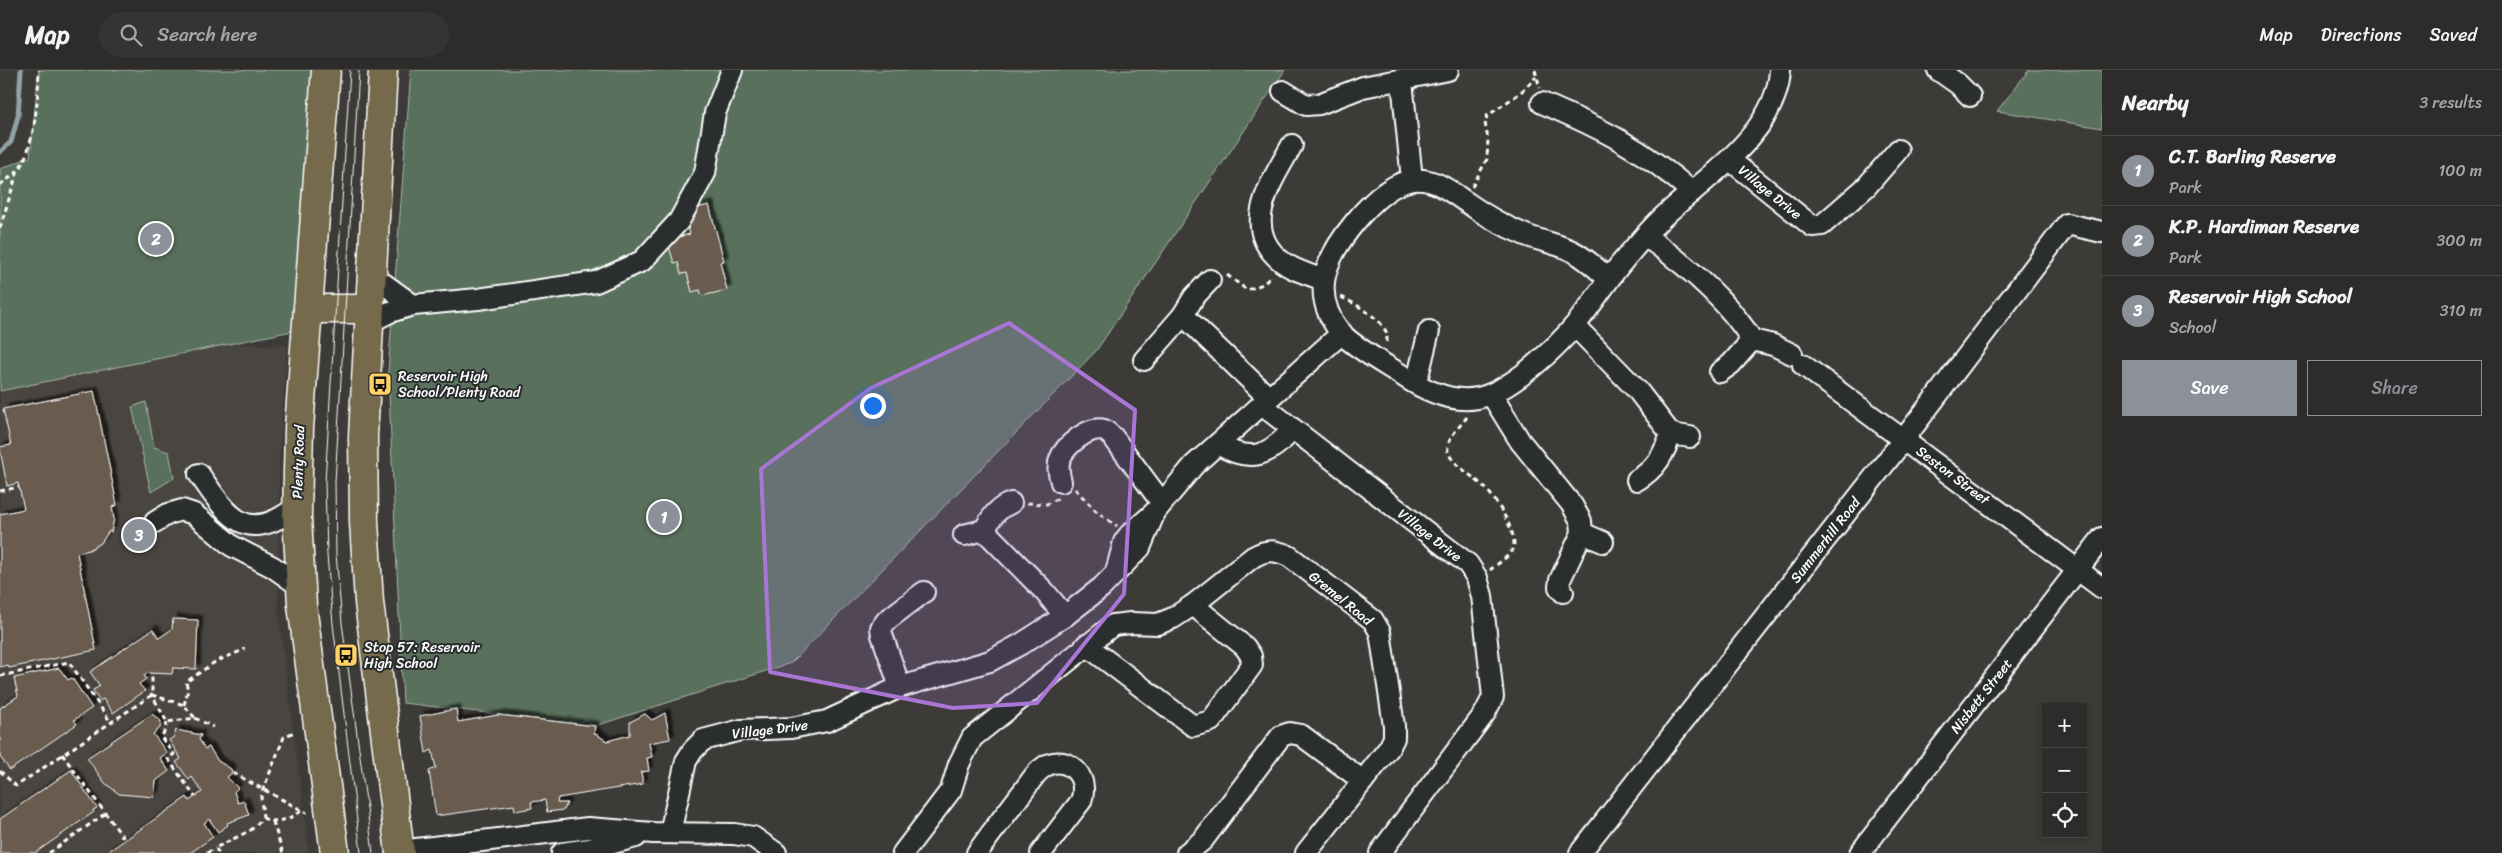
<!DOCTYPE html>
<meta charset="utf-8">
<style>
:root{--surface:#2e2c2a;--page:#363432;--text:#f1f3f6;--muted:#a7a7a8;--line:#494847;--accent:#8c9099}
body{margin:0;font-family:Sriracha,sans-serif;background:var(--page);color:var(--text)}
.controls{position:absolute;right:15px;bottom:15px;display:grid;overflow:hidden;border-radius:0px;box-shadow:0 2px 8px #0003}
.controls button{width:45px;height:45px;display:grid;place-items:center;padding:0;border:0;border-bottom:1px solid var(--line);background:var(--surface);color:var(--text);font:25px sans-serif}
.you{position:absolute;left:872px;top:335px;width:18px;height:18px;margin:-12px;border:4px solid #fff;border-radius:50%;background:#1a73e8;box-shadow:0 0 0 8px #1a73e833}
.badge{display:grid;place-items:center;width:32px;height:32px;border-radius:50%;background:var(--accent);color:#fff;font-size:16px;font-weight:700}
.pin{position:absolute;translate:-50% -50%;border:2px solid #fff;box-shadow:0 1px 5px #0006}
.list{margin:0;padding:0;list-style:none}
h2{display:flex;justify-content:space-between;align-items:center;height:65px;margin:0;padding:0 20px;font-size:21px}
h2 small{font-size:16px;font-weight:400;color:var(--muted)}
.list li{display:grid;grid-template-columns:32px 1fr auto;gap:15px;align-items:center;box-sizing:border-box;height:70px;padding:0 20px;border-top:1px solid var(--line)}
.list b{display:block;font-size:19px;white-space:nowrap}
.list p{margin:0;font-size:16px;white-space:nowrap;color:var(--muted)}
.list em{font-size:16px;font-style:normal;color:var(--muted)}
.actions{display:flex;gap:10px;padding:15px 20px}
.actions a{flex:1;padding:11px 0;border:1px solid var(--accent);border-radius:0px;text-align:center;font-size:18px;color:var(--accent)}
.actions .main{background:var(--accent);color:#fff}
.icon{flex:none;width:28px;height:28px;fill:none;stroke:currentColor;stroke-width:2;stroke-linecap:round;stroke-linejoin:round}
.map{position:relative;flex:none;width:2102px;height:783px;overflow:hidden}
header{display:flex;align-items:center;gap:30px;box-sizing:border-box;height:70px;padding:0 25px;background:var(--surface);border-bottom:1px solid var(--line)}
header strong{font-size:24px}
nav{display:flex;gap:28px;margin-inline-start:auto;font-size:18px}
.search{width:350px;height:45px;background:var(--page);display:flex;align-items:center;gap:12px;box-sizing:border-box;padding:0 18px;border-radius:28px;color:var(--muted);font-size:19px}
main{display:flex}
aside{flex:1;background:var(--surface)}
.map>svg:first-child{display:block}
.built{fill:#4a453f}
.green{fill:#59705c;stroke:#acb8ae}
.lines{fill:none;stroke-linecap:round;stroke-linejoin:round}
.stream{stroke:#91a3a5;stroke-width:5}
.building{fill:#695c50;stroke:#fff;filter:url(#shadow)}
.minor-casing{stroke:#fff;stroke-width:24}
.highway-casing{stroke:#fff;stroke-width:31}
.path{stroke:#fff;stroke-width:3;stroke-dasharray:5 4;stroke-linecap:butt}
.minor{stroke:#2a2d2e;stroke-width:20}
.highway{stroke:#746b4b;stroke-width:28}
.tram{stroke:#fff;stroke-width:1}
.marked{fill:#a976d5;fill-opacity:0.2;stroke:#a976d5;stroke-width:4;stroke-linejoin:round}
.labels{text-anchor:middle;stroke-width:4;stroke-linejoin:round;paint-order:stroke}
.street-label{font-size:14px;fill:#fff;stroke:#2a2d2e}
.poi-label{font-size:14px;fill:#fff;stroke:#2a2d2e;text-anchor:start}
</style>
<header>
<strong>Map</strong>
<div class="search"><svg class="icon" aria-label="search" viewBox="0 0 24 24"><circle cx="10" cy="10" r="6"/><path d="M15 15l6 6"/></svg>Search here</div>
<nav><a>Map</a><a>Directions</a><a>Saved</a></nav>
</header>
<main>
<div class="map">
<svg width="2102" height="783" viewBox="0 0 2102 783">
<defs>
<filter id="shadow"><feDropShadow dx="4.5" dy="-4.5" stdDeviation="1" flood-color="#0009"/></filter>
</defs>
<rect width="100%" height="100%" fill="#3d3b38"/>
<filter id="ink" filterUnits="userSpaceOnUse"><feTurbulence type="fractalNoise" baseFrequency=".02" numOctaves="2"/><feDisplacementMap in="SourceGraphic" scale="10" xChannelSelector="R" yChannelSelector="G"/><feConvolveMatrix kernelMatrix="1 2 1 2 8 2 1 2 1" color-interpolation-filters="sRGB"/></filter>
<g filter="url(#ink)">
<!-- built -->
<path class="built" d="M41,266l246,10 -8,116 -1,147 31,244h-309v-468z"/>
<!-- green -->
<g class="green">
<path d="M39,0h285l-17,258 -307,63v-222l30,-12z"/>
<path d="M411,0h874l-189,281 -305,312 -196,63 -192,-23 -15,-331z"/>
<path d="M2029,0h73v58l-105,-17z"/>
<path d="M146,332l8,45 15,5 5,26 -23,14 -19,-85z"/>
</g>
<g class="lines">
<!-- stream -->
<path class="stream" d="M0,82l11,-10 7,-26 3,-46"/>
</g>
<!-- building -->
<g class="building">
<path d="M709,135l15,56 -4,1 7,28 -25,6 -2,-6 -8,2 -5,-19 -6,1 -3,-12 -4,1 -7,-23 23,-6 -4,-14 9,-2 -2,-9z"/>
<path d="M94,321l23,114 -5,2 2,12 -3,13 -2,-1 -8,12 -12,7 -12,3 19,97 -87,18 -1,-3 -8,2v-153l24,-5 -6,-26 -11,3 -7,-37v-2l11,-2 -8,-36z"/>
<path d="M173,549l25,1 -2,49 -23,-1 -1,6 -24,-1 -4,3 2,3 -7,5 6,7 -32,22 -10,-14 -3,2 -7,-11 7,-4 -10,-14 63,-43 6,9 13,-9z"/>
<path d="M59,598l9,12 4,-2 20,30 -18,12 3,4 -67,46 -10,-13v-49l18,-12 -4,-18z"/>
<path d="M456,639l2,13 40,-7 97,11 -1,7 13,8 23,-6v-13l15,-8 7,6 13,-7 5,26 -21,4 3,14 -5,1 2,13 -8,1 2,12 -85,14 -1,5h10l-3,7 -17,2 -2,-12 -14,2 1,6 -17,3 -1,-6 -78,11 -7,-45 7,-3 -4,-18 -6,3 -6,-37z"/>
<path d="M152,644l9,7 -1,7 -7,6 14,19 -7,5 9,13 -13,10 -2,16 -35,-3 -14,-11 -18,-25z"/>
<path d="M176,660l25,5 -2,4 6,10 4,-2 9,14 13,8 1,4 -5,4 11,11 -4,4 4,11 6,-2 5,14 -22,8 1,2 -10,7 -9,-13 -5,4 9,14 -23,16h-84l81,-56 2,4 13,-9 -10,-15 -3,3 -13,-18 5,-3 -12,-19 5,-3z"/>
<path d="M71,700l26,38 -4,2 1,2 -59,41h-35v-34z"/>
</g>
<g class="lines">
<!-- minor casing -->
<g class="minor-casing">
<g id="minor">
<path d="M1938,0l20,14 12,12"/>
<path d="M1402,11l10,99"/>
<path d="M1283,21l23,14 13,-1 44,-17 85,-17"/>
<path d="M1542,33c59,25 101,46 150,89"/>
<path d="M1292,75c-19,35 -53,81 -12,115 11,10 29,14 43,20"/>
<path d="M1730,90l82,66 10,-1 44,-38 32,-37"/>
<path d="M1645,166c40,28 81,62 107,104"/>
<path d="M373,206l40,29"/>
<path d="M1609,209c-11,-9 -24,-22 -37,-28 -16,-8 -33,-10 -49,-17 -19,-8 -37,-18 -54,-30 -17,-11 -34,-27 -56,-24 -23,3 -44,25 -58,42 -28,34 -47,71 -14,111 10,12 45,32 59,41 25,17 58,33 88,21 29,-11 68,-47 88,-71 15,-18 28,-39 43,-58 14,-17 29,-35 45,-50 42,-39 113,-83 116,-146"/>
<path d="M1183,245l86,83"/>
<path d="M370,252l20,-10 23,-7 65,-6 118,-17 46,-21 37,-40 26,-48 10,-60 17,-43"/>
<path d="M1575,256l63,65 33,43"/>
<path d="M1144,290l39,-45 11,-18 16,-17"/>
<path d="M1803,295l299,223"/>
<path d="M1720,302l11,-8 21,-24 21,5 19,9"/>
<path d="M1413,312l6,-10 10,-41"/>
<path d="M1491,324l29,47 52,64 9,16 1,12 -22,47 -1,7 4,5"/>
<path d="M1262,335l206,159 9,14 5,18 11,101 -8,16 -105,140"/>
<path d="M1218,374c33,20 51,12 75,-15"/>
<path d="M199,404c29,42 47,73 98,32"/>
<path d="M1637,410c19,-11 27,-26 34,-46l19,3"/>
<path d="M1061,412c-2,-8 -4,-15 -1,-23 5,-13 29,-34 44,-29 3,1 6,5 9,7l49,66"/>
<path d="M155,452l13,-8 14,-4 12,4 38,32 41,21 28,20"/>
<path d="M984,460l60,61 21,25"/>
<path d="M1582,463l21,9"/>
<path d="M964,465l20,-5c8,-13 13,-22 27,-27"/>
<path d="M1116,502l8,-30 5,-7 26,-23 39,-47 148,-132"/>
<path d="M1086,575l107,81 18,-5 41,-56 -1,-9 -6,-9 -52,-42"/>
<path d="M900,617l-18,-52 -1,-7 6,-8 37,-28"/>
<path d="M670,763l16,-72 7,-11 10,-10 38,-10 50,-2 36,-7 73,-34 90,-26 31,-17 44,-28 37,-29 38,-39 15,-36"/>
<path d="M400,781l188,-23 65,5 81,1 19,3 23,16"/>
<path d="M562,783l28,-4 46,-12"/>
<path d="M903,783l48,-63 8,-26 13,-26 141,-113 18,-2 27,1 15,-6 20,-13 60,-48c14,-8 22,-7 36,-1l84,64 7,12 14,94v12l-5,10 -83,105"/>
<path d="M977,783c14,-20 29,-39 44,-59 6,-7 12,-18 19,-24 23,-20 51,4 41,31l-40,52"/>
<path d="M1187,783l16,-13 78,-104 9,-3 11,2 62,46"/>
<path d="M1580,783l324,-414 163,-215 35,8"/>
<path d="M1860,783l242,-315"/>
</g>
</g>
<!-- highway casing -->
<g class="highway-casing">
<g id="highway">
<path d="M326,0l-27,358 -2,89 5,88 33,248"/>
<path d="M383,0l-20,366 1,86 5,80 31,251"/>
<path d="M308,239h62"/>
</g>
</g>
<!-- path -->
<g class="path">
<path d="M1535,0l5,18"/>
<path d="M0,115c6,-5 13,-9 18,-15 17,-22 20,-73 21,-100"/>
<path d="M1472,117l15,-28 1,-20 -3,-16 2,-7 33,-23 16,-16"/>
<path d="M0,158l18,-58"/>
<path d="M1227,205l20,15 16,-6 9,-8"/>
<path d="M1341,227c12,5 39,21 44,33 3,4 2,11 1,15"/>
<path d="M1467,347c-8,11 -21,21 -19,36 9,15 27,24 39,37 9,10 32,45 26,59 -4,8 -16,15 -23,21"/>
<path d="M1075,419l23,24 19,13"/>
<path d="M0,421l19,-4"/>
<path d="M1027,433l20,1 12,-6"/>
<path d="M0,606l69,-14 41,59"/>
<path d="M152,625l32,10 11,13 -28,4z"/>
<path d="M184,635l4,-15 -2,-8 29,-20 30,-13"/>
<path d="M195,648l18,9"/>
<path d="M167,652l-2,9 -4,6 13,17 -6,5 27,38"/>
<path d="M62,684l63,86"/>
<path d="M0,701l16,15 136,-91v-22"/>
<path d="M233,703l74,40"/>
<path d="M263,748l-2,-21 2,-7 21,-53 12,-6"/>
<path d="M273,752l10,31"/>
<path d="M49,783l57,-40"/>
<path d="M207,783l8,-5"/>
<path d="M219,783l-4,-5 36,-18 12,-12c12,6 28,2 39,-8"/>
</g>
<!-- minor -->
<use href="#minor" class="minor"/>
<!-- highway -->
<use href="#highway" class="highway"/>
<!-- tram -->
<g class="tram">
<path d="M350,0l-25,412 2,73 6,69 28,229"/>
<path d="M359,0l-24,412 1,72 6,69 31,230"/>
</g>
</g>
</g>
<!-- marked area -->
<path class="marked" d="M1009,253l126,87 -11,184 -87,109 -84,5 -183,-36 -9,-203 110,-81z"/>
<!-- icons -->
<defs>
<g id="bus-square" transform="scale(1.25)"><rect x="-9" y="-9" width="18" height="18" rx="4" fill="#ffd166" stroke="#2a2d2e"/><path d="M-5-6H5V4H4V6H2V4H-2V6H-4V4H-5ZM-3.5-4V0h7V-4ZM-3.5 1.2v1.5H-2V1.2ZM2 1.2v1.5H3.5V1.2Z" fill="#111"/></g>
</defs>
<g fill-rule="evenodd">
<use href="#bus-square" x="380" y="314"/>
<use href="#bus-square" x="346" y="585"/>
</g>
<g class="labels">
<!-- street labels -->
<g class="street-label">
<text transform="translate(1770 122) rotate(39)" y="5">Village Drive</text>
<text transform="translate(298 392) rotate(-88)" y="5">Plenty Road</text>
<text transform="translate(1953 405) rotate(37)" y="5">Seston Street</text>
<text transform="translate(1430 465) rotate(38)" y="5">Village Drive</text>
<text transform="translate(1825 470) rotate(-52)" y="5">Summerhill Road</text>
<text transform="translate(1341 528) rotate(39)" y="5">Gremel Road</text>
<text transform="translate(1981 626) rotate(-52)" y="5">Nisbett Street</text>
<text transform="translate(770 659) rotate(-7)" y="5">Village Drive</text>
</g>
<!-- poi labels -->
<g class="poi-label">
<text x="398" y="311">Reservoir High<tspan x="398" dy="16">School/Plenty Road</tspan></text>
<text x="364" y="582">Stop 57: Reservoir<tspan x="364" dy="16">High School</tspan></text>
</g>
</g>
</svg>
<div class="controls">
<button>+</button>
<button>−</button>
<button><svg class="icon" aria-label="locate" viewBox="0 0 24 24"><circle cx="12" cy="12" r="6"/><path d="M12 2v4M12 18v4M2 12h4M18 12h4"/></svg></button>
</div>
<div class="you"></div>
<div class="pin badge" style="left:664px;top:447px">1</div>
<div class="pin badge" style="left:156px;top:169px">2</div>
<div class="pin badge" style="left:139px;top:465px">3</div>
</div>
<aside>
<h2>Nearby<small>3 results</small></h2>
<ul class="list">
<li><span class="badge">1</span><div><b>C.T. Barling Reserve</b><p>Park</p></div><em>100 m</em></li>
<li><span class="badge">2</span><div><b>K.P. Hardiman Reserve</b><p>Park</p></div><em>300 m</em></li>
<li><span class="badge">3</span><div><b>Reservoir High School</b><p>School</p></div><em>310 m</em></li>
</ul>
<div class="actions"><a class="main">Save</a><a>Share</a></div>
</aside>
</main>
